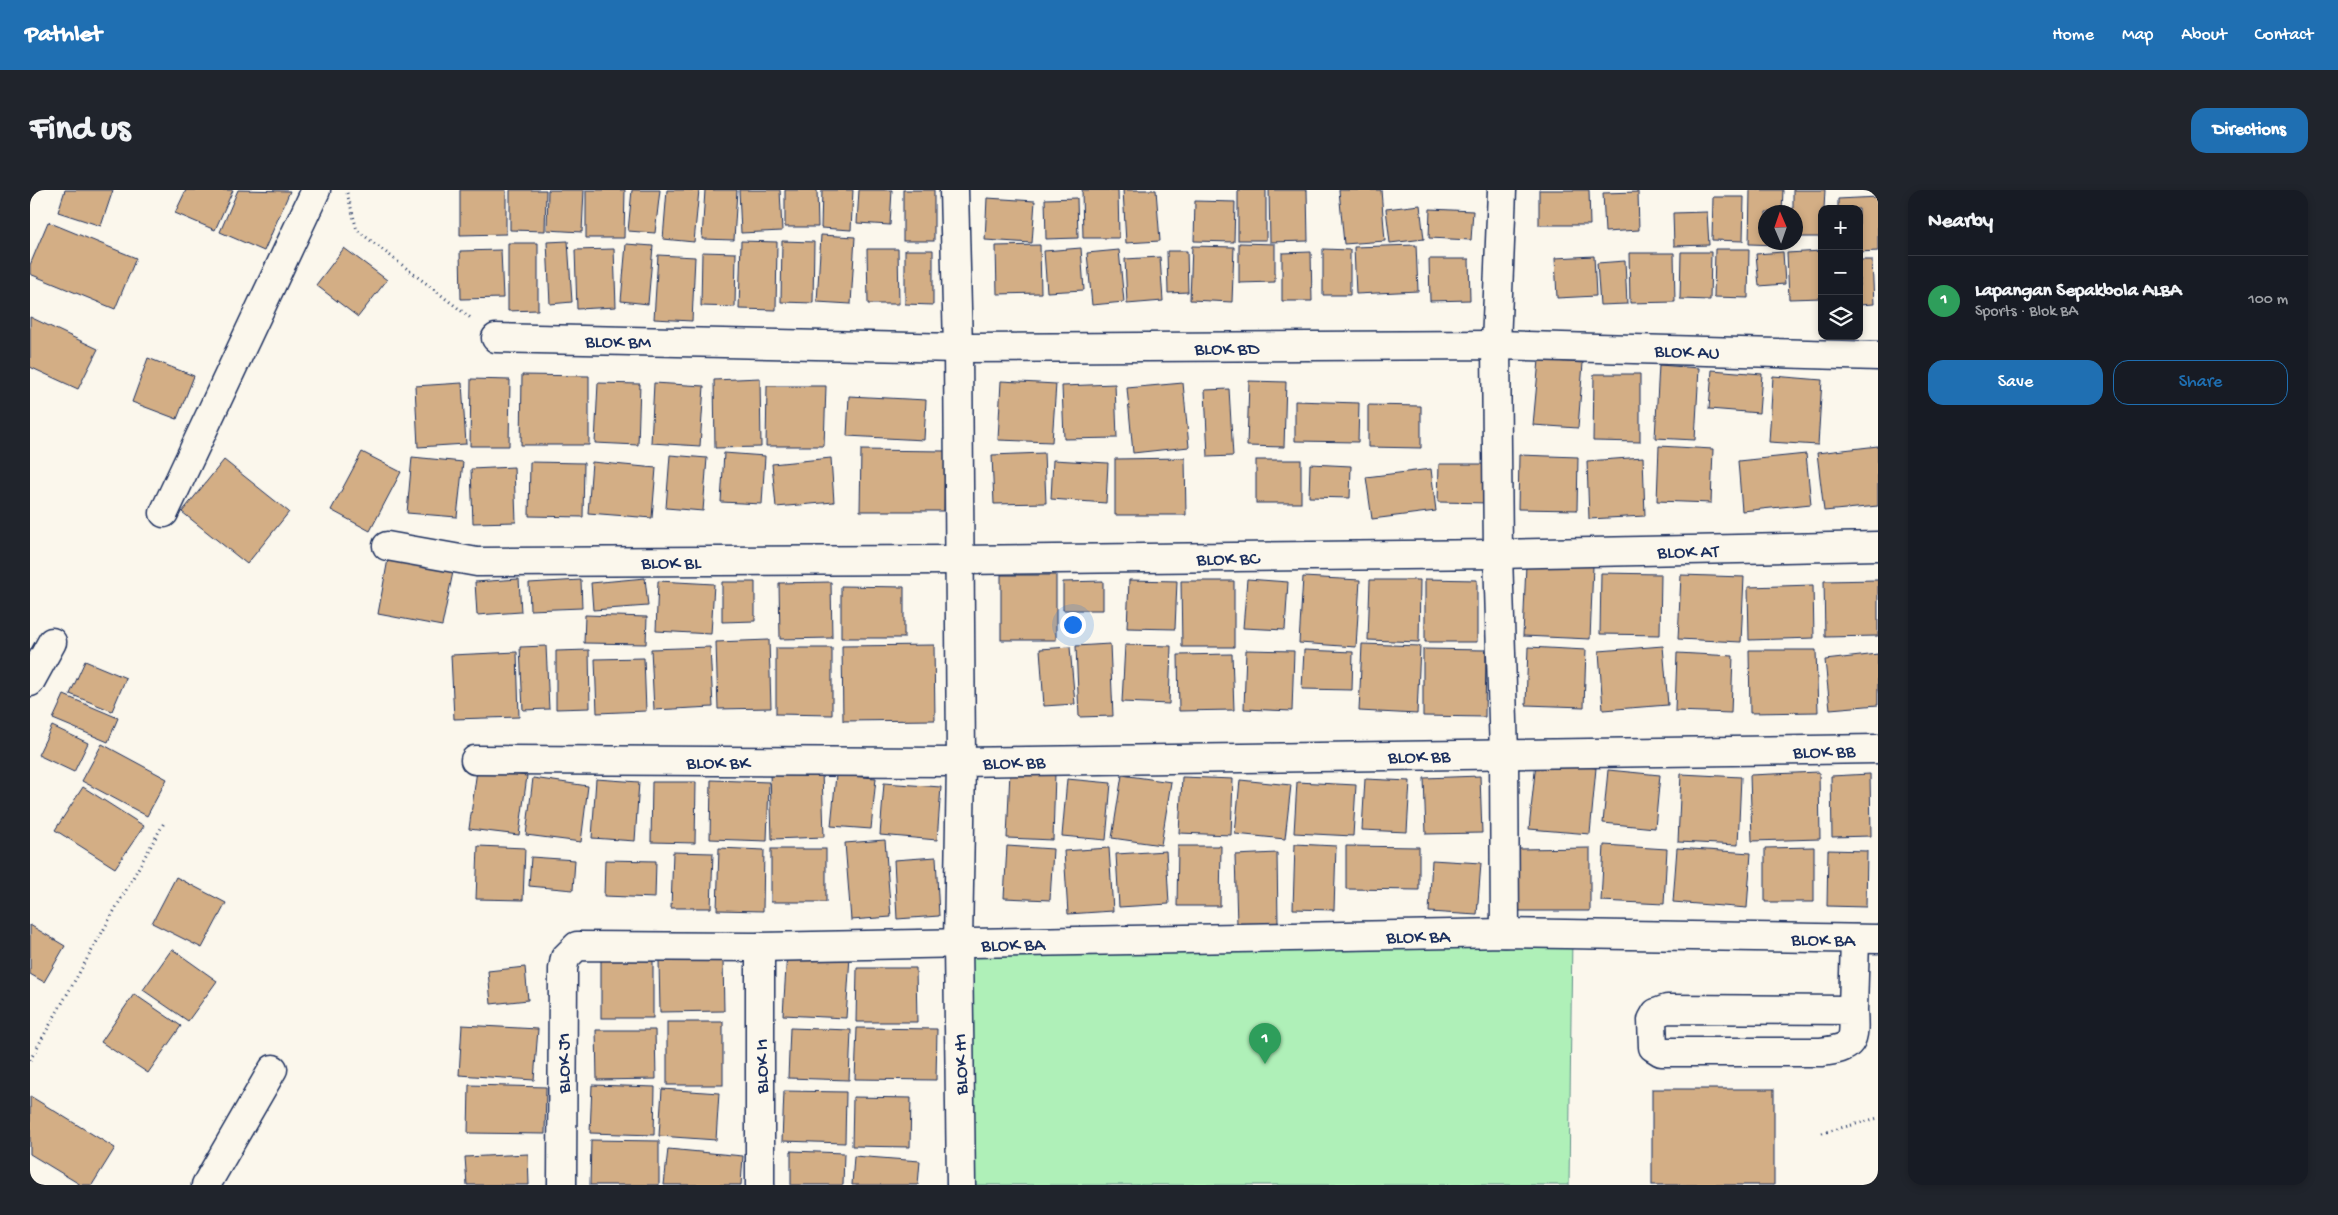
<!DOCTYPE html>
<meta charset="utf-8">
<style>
:root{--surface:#171b24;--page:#20242c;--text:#f1f3f6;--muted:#9ea1a6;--line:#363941;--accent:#1f6fb2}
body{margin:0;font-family:"Gochi Hand",sans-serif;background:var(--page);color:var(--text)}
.controls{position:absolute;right:15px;top:15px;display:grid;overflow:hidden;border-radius:10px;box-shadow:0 2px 8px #0003}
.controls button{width:45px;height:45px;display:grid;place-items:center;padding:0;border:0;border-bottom:1px solid var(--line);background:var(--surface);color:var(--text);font:25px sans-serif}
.compass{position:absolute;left:1728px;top:15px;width:45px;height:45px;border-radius:50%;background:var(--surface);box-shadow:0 2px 8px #0003;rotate:358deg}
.you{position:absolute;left:1042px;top:434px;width:18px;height:18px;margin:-12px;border:4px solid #fff;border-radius:50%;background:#1a73e8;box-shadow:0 0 0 8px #1a73e833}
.badge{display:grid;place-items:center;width:32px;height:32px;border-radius:50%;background:var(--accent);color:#fff;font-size:16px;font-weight:700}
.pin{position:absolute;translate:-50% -41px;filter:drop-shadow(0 1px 2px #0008)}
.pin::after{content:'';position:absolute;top:26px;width:18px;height:15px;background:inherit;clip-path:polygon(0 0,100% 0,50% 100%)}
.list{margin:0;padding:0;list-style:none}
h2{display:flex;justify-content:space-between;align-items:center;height:65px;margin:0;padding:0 20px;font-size:21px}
h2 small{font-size:16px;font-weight:400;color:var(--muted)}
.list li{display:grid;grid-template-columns:32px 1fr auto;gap:15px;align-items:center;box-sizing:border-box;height:90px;padding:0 20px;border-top:1px solid var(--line)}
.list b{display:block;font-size:19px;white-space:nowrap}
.list p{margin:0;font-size:16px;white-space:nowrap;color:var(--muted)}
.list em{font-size:16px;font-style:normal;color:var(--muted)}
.actions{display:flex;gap:10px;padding:15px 20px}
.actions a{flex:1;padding:11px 0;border:1px solid var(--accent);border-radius:15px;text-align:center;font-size:18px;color:var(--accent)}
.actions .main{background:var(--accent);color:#fff}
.icon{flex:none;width:28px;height:28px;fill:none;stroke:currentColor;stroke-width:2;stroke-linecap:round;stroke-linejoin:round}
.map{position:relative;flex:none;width:1848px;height:995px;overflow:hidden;border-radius:15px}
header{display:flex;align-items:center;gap:30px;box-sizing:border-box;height:70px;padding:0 25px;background:var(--accent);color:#fff}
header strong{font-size:24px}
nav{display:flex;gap:28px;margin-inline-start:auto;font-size:18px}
.intro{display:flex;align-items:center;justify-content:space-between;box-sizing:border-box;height:120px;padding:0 30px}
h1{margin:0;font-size:35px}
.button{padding:12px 22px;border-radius:15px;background:var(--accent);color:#fff;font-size:18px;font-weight:700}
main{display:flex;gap:30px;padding:0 30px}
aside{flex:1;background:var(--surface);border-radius:15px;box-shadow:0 2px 8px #0003}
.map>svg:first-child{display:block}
.green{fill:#aff0b8;stroke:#65908b}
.building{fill:#d3ae85;stroke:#1b2f5e}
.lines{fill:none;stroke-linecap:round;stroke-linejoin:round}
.minor-casing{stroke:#1b2f5e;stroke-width:31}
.path{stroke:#1b2f5e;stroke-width:3;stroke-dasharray:1 4;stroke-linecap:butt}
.minor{stroke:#fbf7ec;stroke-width:28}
.labels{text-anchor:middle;stroke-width:4;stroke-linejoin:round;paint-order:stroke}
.street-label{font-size:19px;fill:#1b2f5e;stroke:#fbf7ec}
</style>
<header>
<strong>Pathlet</strong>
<nav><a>Home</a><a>Map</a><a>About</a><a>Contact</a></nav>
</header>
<div class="intro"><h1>Find us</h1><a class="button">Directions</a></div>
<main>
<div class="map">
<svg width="1848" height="995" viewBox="0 0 1848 995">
<rect width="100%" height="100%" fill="#fbf7ec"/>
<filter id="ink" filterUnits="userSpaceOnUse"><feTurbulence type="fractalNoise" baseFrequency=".02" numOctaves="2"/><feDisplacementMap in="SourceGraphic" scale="10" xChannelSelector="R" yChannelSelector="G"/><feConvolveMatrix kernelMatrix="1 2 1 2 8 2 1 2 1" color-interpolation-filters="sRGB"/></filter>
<g filter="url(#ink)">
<!-- green -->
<path class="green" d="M1542,744l-3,251h-608l-3,-241z"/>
<!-- building -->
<g class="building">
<path d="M35,0h48l-12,36 -43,-14z"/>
<path d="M156,0h47l-18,40 -40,-17z"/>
<path d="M208,0l52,1 -26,60 -44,-19z"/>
<path d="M430,0h46v44l-46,1z"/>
<path d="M480,0h36l-1,41 -35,-1z"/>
<path d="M518,0h36l-2,42 -35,-2z"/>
<path d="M556,0h39l-1,48h-38z"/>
<path d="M602,0h28l-5,43 -27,-2z"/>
<path d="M637,0h32l-5,52 -31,-3z"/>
<path d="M675,0h32l-3,50 -32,-1z"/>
<path d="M709,0h41l2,41 -41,2z"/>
<path d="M755,0h32l1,37h-33z"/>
<path d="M792,0h31l-2,40 -30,-2z"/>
<path d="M829,0h33l-2,35 -33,-2z"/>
<rect x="873" y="0" width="31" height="51"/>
<path d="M1052,0h36l1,48h-36z"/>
<path d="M1093,0h33l4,51 -34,2z"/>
<rect x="1208" y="0" width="28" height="50"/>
<path d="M1239,0h38l1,51 -38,1z"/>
<path d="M1309,0h42l4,51 -41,3z"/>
<path d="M1509,0h50l1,35h-51z"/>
<path d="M1720,0h33l-1,22h-16v30h15v3l-32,-1z"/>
<path d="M1763,0h32l-1,19h-2v28h-26v-25h-3z"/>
<path d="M1608,2l1,38 -34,2 -2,-39z"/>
<path d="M1683,7h31l-1,44 -31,-1z"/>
<path d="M1848,7v54l-19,1v-43h-21v-10z"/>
<path d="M957,8l48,3 -3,42 -47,-3z"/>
<path d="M1047,8l1,40 -32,1 -1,-40z"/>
<path d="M1165,11l40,1 -1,40 -40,-1z"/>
<path d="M1390,15l4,34 -34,4 -4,-34z"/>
<path d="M1400,19l43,2 -2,29 -42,-2z"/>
<path d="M1677,22l2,33 -35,1 -1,-33z"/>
<path d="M18,32l88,36 -21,51 -85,-35v-9z"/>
<path d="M791,45l34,2 -4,67 -34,-2z"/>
<path d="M538,51l4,61 -22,2 -3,-62z"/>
<path d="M711,51l36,1 -1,68 -37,-1z"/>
<path d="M752,51l32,1 -1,61 -32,-1z"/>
<path d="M478,53h30v67l-30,1z"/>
<path d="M1209,53l36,1v38l-36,1z"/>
<path d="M596,54l27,2 -5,58 -27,-3z"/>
<path d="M1010,55l1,48 -44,1 -1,-48z"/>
<path d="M1386,55l2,46 -62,3 -2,-47z"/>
<path d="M1162,56l42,1 -2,55 -42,-2z"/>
<path d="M314,58l43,32 -29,37 -42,-32z"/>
<path d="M1051,58l3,42 -37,2 -3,-41z"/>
<path d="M584,59l2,58 -39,2 -2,-59z"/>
<path d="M837,59h31l1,55h-31z"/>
<path d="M1293,59l27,1v45h-27z"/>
<path d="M1685,59h34l-1,49 -34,-1z"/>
<path d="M471,60l2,48 -42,1 -1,-48z"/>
<path d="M875,60h28v55l-28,-1z"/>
<path d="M1089,60l5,52 -32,3 -5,-52z"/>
<path d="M1137,61h20l1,41 -20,1z"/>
<path d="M1792,61v47l-33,1 -2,-46z"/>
<path d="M672,62l34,1 -1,54 -34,-1z"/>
<path d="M1281,62l1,49h-30v-48z"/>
<path d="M1651,62h30l-1,48 -30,-1z"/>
<path d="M1753,62l2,32 -26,2 -3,-32z"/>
<path d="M1599,63h45l1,49 -45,1z"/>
<path d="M628,65l37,2 -3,64 -38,-2z"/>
<path d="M1564,66l2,40 -39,2 -2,-40z"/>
<path d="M1130,67l3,44 -36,3 -2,-45z"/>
<path d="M1399,69h40l1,41 -40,1z"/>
<path d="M1829,70h13l2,44 -15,1z"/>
<path d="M1595,71l2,43 -27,1 -3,-42z"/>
<path d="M0,127l68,32 -20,40 -48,-22z"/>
<path d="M118,168l46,18 -17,43 -45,-17z"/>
<path d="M1509,170l44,3 -5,65 -45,-3z"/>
<path d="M1629,175l40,3 -4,72 -40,-2z"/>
<path d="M1682,180l50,4 -3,39 -50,-4z"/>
<path d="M1564,184h46v68l-47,-1z"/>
<path d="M492,185l67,1v69h-68z"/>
<path d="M1743,186l49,4 -4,65 -49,-3z"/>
<path d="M730,188l1,69 -46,1 -1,-68z"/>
<path d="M441,189l39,1 -1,66h-39z"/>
<path d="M971,191l55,3 -4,58 -54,-2z"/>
<path d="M1219,191l37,1 -2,65 -37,-1z"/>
<path d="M432,193l4,61 -48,3 -3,-61z"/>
<path d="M568,193l42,1 -2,61 -43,-2z"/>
<path d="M624,193l50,3 -4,60 -49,-3z"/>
<path d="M1153,193l6,64 -56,6 -6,-65z"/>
<path d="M1085,194l2,54 -53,1 -2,-53z"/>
<path d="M737,196h59l-2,60h-58z"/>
<path d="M1199,199l4,67 -25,1 -3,-67z"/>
<path d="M819,206l77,4 -2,40 -77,-4z"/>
<path d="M1265,211l64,2 -1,39 -63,-1z"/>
<path d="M1338,215l53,1v42l-53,-1z"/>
<path d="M1629,256l54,3 -2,54 -54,-2z"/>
<path d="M1848,256v60l-54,5 -7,-58z"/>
<path d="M831,260l84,1 -1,60h-84z"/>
<path d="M332,262l39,20 -31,59 -39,-21z"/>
<path d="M694,263l41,3 -3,48 -41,-2z"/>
<path d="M1014,263l2,50 -52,1 -2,-49z"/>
<path d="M1776,264l5,50 -69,7 -4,-50z"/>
<path d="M640,265l37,3 -4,53 -37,-3z"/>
<path d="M1489,265l59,2 -1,53 -59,-1z"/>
<path d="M382,267l51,5 -6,55 -50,-4z"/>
<path d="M1613,267l2,59 -56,3 -2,-58z"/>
<path d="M801,268l3,44 -58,5 -4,-43z"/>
<path d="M1155,268l1,57h-71v-56z"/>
<path d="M194,270l65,52 -42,52 -65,-52z"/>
<path d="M1023,270l55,3 -2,40 -55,-4z"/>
<rect x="1226" y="270" width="45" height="43"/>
<path d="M500,272l54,1 -1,54 -54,-1z"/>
<path d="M562,272l64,6 -4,50 -64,-5z"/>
<path d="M1280,274l41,2 -1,32 -41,-1z"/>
<path d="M1409,274h51l-1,39 -51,-1z"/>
<path d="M484,277l2,55 -43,1 -2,-54z"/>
<path d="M1401,279l5,42 -64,8 -6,-42z"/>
<path d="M358,369l65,13 -11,54 -64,-12z"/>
<path d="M1496,374l67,2 -3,73 -67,-3z"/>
<path d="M1571,383l60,1 -1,61 -60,-1z"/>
<rect x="971" y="385" width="55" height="65"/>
<path d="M1651,385l63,2 -3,65 -63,-3z"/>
<path d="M1273,387l57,3 -4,67 -57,-4z"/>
<path d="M615,388l3,28 -55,4 -2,-27z"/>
<path d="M489,389l2,33 -44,3 -2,-33z"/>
<path d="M1217,389l41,3 -3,48 -42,-2z"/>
<path d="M1395,389l52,1v62h-52z"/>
<path d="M551,390l1,28 -52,2 -1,-27z"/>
<path d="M1099,390l48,1 -2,48 -48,-1z"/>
<path d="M1340,390h50l-1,62 -51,-2z"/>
<path d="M1848,390v56l-53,1 -1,-56z"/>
<path d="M628,391l56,3 -3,50 -55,-3z"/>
<path d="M1073,391v29h-40v-28z"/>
<path d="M1151,391h53v66h-52z"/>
<path d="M692,392h33v39l-33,1z"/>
<path d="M801,392l1,56 -52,1 -1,-56z"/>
<path d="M1783,395l1,53 -65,2 -1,-53z"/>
<path d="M811,396l63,1v51h-63z"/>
<path d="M555,425l62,2 -1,27 -62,-1z"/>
<path d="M739,450l2,68 -53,1 -2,-67z"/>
<path d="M1080,454l3,72 -34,1 -3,-71z"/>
<path d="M1332,454l58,2 -3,68 -58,-3z"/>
<path d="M904,455l1,75 -92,1 -1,-75z"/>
<path d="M1095,455l46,1 -2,58 -47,-2z"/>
<path d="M516,456l3,63 -26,1 -3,-63z"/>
<path d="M1633,456l5,59 -65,5 -4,-59z"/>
<path d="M680,457l3,60 -59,3 -3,-61z"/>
<path d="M1040,457l5,57 -31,2 -4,-57z"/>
<path d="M1498,457l58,3 -2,57 -58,-2z"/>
<path d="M746,458h56v67l-56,-1z"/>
<path d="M1393,459l63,1 -1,67 -62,-1z"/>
<path d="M559,460l1,58 -34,1v-58z"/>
<path d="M1216,460l48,1 -2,60 -48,-2z"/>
<path d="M1274,460l49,2 -1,38 -50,-1z"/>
<path d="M1719,460h67l2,62 -68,1z"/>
<path d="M487,462l2,65 -65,2 -3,-64z"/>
<path d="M1647,463l56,3 -2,57 -56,-2z"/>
<path d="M1202,464l2,56 -55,1 -1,-56z"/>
<path d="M1848,464v51l-48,4 -5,-49z"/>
<path d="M614,468l2,53 -49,2 -2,-54z"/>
<path d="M55,471l41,17 -14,33 -42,-17z"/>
<path d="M34,505l54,23 -10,24 -55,-23z"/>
<path d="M22,536l36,17 -14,29 -36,-17z"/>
<path d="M72,554l65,35 -20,37 -65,-35z"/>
<path d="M1506,572l60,6 -6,66 -61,-5z"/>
<path d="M447,580l50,6 -8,59 -50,-6z"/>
<path d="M1578,580l52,5 -5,53 -52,-5z"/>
<path d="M792,581l2,66 -52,2 -2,-66z"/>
<path d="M980,581l45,2 -2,67 -46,-2z"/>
<path d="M1789,582l1,67 -68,2 -2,-66z"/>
<path d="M1651,584l60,3 -3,68 -60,-3z"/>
<path d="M1840,584l1,62 -39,1 -1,-61z"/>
<path d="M806,585l40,3 -5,51 -40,-3z"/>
<path d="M1092,585l49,7 -10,63 -49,-7z"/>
<path d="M1450,586l2,57 -56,1 -2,-56z"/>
<path d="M1152,587l51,2 -2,56 -52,-2z"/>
<path d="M503,588l55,8 -7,56 -55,-7z"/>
<path d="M566,589l43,3 -4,59 -43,-3z"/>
<path d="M1037,589l44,4 -5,57 -44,-4z"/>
<path d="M1335,589l45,2 -3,51 -45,-2z"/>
<path d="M681,590l58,2 -2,59 -57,-2z"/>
<path d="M1210,590l51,5 -6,54 -50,-5z"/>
<path d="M622,592h44l-1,61 -44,-1z"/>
<path d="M1267,592l59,3 -3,51 -59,-3z"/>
<path d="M854,593l57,4 -4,53 -57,-5z"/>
<path d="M53,597l61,39 -29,42 -60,-38z"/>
<path d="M855,650l6,77 -40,3 -6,-77z"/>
<path d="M1265,654l41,2 -2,64 -41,-1z"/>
<path d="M1574,655l63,4 -3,55 -63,-3z"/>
<path d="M448,656l47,2 -2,52 -47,-1z"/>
<path d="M977,656l46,3 -3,51 -46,-2z"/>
<path d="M1148,656h43l-1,60h-43z"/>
<path d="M1316,656l73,1v43l-73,-1z"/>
<path d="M1784,657v55h-49v-54z"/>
<path d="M689,658l45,2 -1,61 -46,-1z"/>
<path d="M1079,658l4,63 -45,3 -4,-63z"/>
<path d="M1560,658v63h-71v-62z"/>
<path d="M1647,658l74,5 -4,55 -74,-6z"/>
<rect x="741" y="659" width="55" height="53"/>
<path d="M1798,660l39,1 -1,56 -39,-1z"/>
<path d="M1136,661l3,53 -50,3 -3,-53z"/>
<path d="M643,662l40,1 -2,55h-40z"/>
<path d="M1247,663l1,70 -41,2 -2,-70z"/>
<path d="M501,667l44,3 -2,30 -44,-4z"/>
<path d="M906,667l3,59 -42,3 -3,-59z"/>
<path d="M575,670l51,1 -1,37 -51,-2z"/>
<path d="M1402,670l49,3 -4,52 -48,-3z"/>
<path d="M146,687l50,26 -24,45 -50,-25z"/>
<path d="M0,735l35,21 -21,36 -14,-8z"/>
<path d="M142,759l45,32 -29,40 -45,-31z"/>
<path d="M757,762l63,4 -4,62 -63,-3z"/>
<rect x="571" y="769" width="52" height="59"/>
<path d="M693,770l1,51 -64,1 -1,-51z"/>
<path d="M495,777l3,33 -37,4 -3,-33z"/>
<path d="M827,778h59l1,54h-61z"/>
<path d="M104,804l47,32 -33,47 -47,-31z"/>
<rect x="637" y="832" width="56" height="63"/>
<path d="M432,835l76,4 -4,51 -75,-5z"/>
<path d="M760,838l61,2 -2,50 -61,-2z"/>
<path d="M827,838l80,1 -1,51 -81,-1z"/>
<path d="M566,840h59l1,49 -59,1z"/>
<path d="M439,895l77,2 -1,47 -77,-1z"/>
<path d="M562,895l63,2 -1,48 -64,-2z"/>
<path d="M632,899l57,4 -3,47 -57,-4z"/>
<rect x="1622" y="899" width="122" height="96"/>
<path d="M754,901l62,1 -1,51 -63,-2z"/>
<path d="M0,906l85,52 -23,37h-11l-51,-31z"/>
<path d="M823,907l58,1 -1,49 -58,-1z"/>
<path d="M561,950l68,1v44h-69z"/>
<path d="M638,959l75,7 -2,29h-77z"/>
<path d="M761,961l53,2 -1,32h-52z"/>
<path d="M498,964l1,31h-62l-2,-28z"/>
<path d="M824,966l66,5 -2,24h-66z"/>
</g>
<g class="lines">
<!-- minor casing -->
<g class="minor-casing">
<g id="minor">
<path d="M924,0l4,158 3,414 -3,182 3,241"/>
<path d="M1472,0l-6,155 2,209 6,200 1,179"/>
<path d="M466,148l462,10 538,-3 382,11"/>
<path d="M134,323l152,-323"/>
<path d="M357,356l90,16 481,-2 540,-6 380,-8"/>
<path d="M0,492l22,-40"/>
<path d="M445,570l486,2 917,-13"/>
<path d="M730,757v238"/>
<path d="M1823,820c2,32 1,38 -32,42h-160l-8,-5 -1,-27 4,-7 11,-4 186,1 2,-71"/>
<path d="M176,995l67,-116"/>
<path d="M532,995l1,-216 2,-11 12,-12 183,1 745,-14 373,6"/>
</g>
</g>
<!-- path -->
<g class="path">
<path d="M317,3l10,37 115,89"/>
<path d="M0,870l135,-239"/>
<path d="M1792,943l56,-15"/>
</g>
<!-- minor -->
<use href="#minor" class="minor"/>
</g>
</g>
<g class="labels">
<!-- street labels -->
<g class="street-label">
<text transform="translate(588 150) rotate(1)" y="7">BLOK BM</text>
<text x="1197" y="164">BLOK BD</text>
<text transform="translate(1657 160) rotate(2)" y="7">BLOK AU</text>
<text transform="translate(1658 360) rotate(-1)" y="7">BLOK AT</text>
<text transform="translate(1198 367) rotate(-1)" y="7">BLOK BC</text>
<text x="641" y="378">BLOK BL</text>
<text transform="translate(1794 560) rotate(-1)" y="7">BLOK BB</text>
<text transform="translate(1389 565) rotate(-1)" y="7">BLOK BB</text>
<text x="688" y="578">BLOK BK</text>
<text transform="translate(984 571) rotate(-1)" y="7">BLOK BB</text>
<text transform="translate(1388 745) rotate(-1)" y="7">BLOK BA</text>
<text transform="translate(1793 748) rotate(1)" y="7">BLOK BA</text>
<text transform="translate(983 753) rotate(-1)" y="7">BLOK BA</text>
<text transform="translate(532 873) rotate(-90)" y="7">BLOK J1</text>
<text transform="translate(929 874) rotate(-91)" y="7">BLOK H1</text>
<text transform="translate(730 876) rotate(-90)" y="7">BLOK I1</text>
</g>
</g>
</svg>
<div class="controls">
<button>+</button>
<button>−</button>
<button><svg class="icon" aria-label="layers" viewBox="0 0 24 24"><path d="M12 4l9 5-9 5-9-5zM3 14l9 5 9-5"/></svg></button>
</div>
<svg class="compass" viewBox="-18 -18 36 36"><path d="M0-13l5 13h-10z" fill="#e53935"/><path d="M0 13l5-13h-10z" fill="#9ea1a6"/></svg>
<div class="you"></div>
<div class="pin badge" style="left:1235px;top:874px;background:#2e9e5b">1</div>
</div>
<aside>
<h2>Nearby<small></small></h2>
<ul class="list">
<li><span class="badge" style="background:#2e9e5b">1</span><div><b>Lapangan Sepakbola ALBA</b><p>Sports · Blok BA</p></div><em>100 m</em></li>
</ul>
<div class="actions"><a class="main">Save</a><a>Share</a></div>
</aside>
</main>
